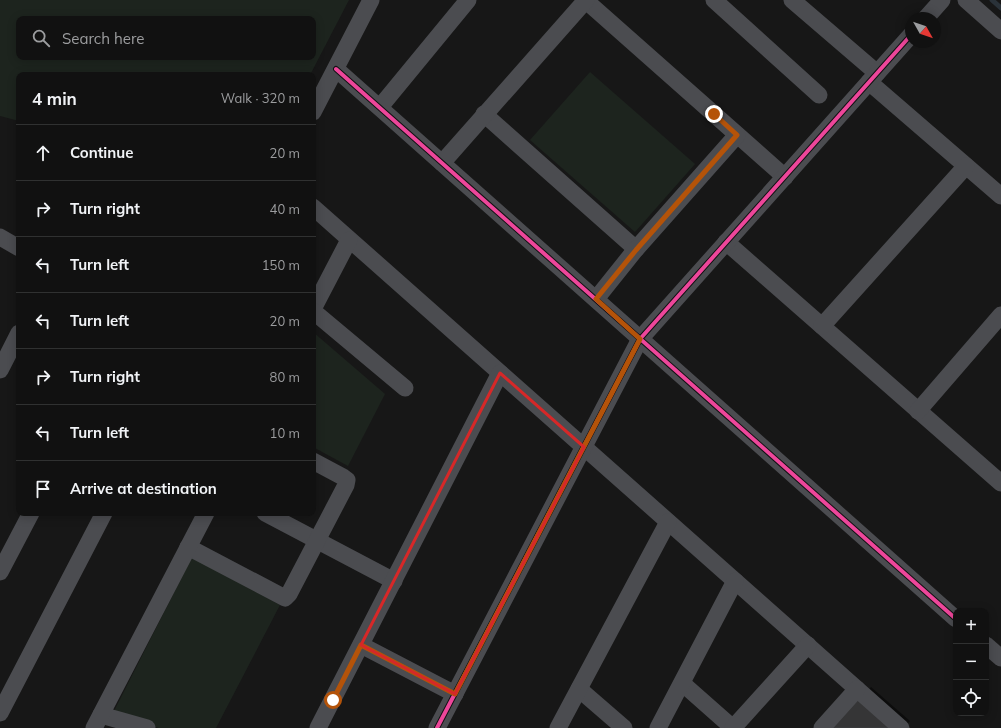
<!DOCTYPE html>
<meta charset="utf-8">
<style>
:root{--surface:#111;--page:#1e1f1f;--text:#f1f3f6;--muted:#9c9d9f;--line:#303131}
body{margin:0;font-family:Mulish,sans-serif;background:var(--page);color:var(--text)}
.controls{position:absolute;right:12px;bottom:12px;display:grid;overflow:hidden;border-radius:8px;box-shadow:0 2px 10px #0003}
.controls button{width:36px;height:36px;display:grid;place-items:center;padding:0;border:0;border-bottom:1px solid var(--line);background:var(--surface);color:var(--text);font:20px sans-serif}
.compass{position:absolute;left:905px;top:12px;width:36px;height:36px;border-radius:50%;background:var(--surface);box-shadow:0 2px 10px #0003;rotate:130deg}
.stop{position:absolute;width:12px;height:12px;margin:-9px;border:3px solid #b45309;border-radius:50%;background:#fff}
.stop.end{background:#b45309;border-color:#fff;box-shadow:0 1px 4px #0008}
.list{margin:0;padding:0;list-style:none}
h2{display:flex;justify-content:space-between;align-items:center;height:52px;margin:0;padding:0 16px;font-size:17px}
h2 small{font-size:13px;font-weight:400;color:var(--muted)}
.list li{display:grid;grid-template-columns:26px 1fr auto;gap:12px;align-items:center;box-sizing:border-box;height:56px;padding:0 16px;border-top:1px solid var(--line)}
.list b{display:block;font-size:15px;white-space:nowrap}
.list em{font-size:13px;font-style:normal;color:var(--muted)}
.icon{flex:none;width:22px;height:22px;fill:none;stroke:currentColor;stroke-width:2;stroke-linecap:round;stroke-linejoin:round}
.map{position:relative;flex:none;width:1001px;height:728px;overflow:hidden}
.search{position:absolute;background:var(--surface);box-shadow:0 2px 10px #0003;left:16px;top:16px;width:300px;height:44px;display:flex;align-items:center;gap:10px;box-sizing:border-box;padding:0 14px;border-radius:8px;color:var(--muted);font-size:15px}
.panel{position:absolute;background:var(--surface);box-shadow:0 2px 10px #0003;left:16px;top:72px;width:300px;height:444px;border-radius:8px}
.map>svg:first-child{display:block}
.green{fill:#1d241e;fill-rule:evenodd}
.shadow{fill:#0007}
.lines{fill:none;stroke-linecap:round;stroke-linejoin:round}
.stream{stroke:#2a3239;stroke-width:5}
.building{fill:#353536;stroke:#3f4043}
.street{stroke:#4b4c50;stroke-width:17}
.cycleway-casing{stroke:#111113;stroke-width:6}
.cycleway{stroke:#ed469a;stroke-width:4}
.route{stroke:#b45309;stroke-width:5}
.marked{fill:none;stroke:#d62828;stroke-width:3;stroke-linejoin:round}
</style>
<div class="map">
<svg width="1001" height="728" viewBox="0 0 1001 728">
<rect width="100%" height="100%" fill="#171717"/>
<!-- green -->
<g class="green">
<path d="M0,0h349l-39,75h-291v46l-19,-5zM19,19h294v38h-294z"/>
<path d="M590,72l105,92 -60,68 -105,-92z"/>
<path d="M313,332l72,62 -37,72 -35,-19z"/>
<path d="M192,557l88,48 -64,123h-57l-47,-13z"/>
</g>
<!-- shadow -->
<path class="shadow" d="M871,687l39,34 -6,7h-70z"/>
<g class="lines">
<!-- stream -->
<path class="stream" d="M992,0l9,8"/>
</g>
<!-- building -->
<path class="building" d="M859,698l33,30h-60z"/>
<g class="lines">
<!-- street -->
<g class="street">
<path d="M585,0l200,177"/>
<path d="M714,0l105,95"/>
<path d="M792,0l85,73"/>
<path d="M966,0l35,31"/>
<path d="M926,18l16,-18"/>
<path d="M336,69l620,550"/>
<path d="M869,82l132,114"/>
<path d="M380,107l88,-107"/>
<path d="M313,112l58,-112"/>
<path d="M484,114l152,135 101,-114"/>
<path d="M442,163l144,-163"/>
<path d="M313,207l588,521"/>
<path d="M0,237l19,11"/>
<path d="M726,242l275,241"/>
<path d="M596,299l40,-50"/>
<path d="M313,309l36,-69"/>
<path d="M313,311l92,77"/>
<path d="M822,326l144,-160"/>
<path d="M0,370l19,-37"/>
<path d="M918,411l83,-96"/>
<path d="M265,513l129,68"/>
<path d="M188,547l97,51 4,-4 57,-109 1,-5 -4,-3 -30,-16"/>
<path d="M0,572l31,-59"/>
<path d="M361,645l94,49"/>
<path d="M986,645l15,13"/>
<path d="M682,683l51,45"/>
<path d="M579,689l45,39"/>
<path d="M0,713l104,-200"/>
<path d="M101,715l46,13"/>
<path d="M94,728l112,-215"/>
<path d="M318,728l182,-355"/>
<path d="M437,728l203,-389 271,-304"/>
<path d="M558,728l110,-206"/>
<path d="M658,728l77,-147"/>
<path d="M733,728l75,-83"/>
<path d="M822,728l35,-39"/>
</g>
<!-- cycleway casing -->
<g class="cycleway-casing">
<g id="cycleway">
<path d="M336,69l620,550"/>
<path d="M437,728l203,-389 271,-304"/>
</g>
</g>
<!-- cycleway -->
<use href="#cycleway" class="cycleway"/>
</g>
<g class="lines">
<!-- route -->
<path class="route" d="M333,700l28,-55 94,49 185,-355 -44,-40 40,-49 101,-115 -23,-21"/>
</g>
<!-- marked area -->
<path class="marked" d="M500,373l84,74 -129,247 -94,-49z"/>
</svg>
<div class="controls">
<button>+</button>
<button>−</button>
<button><svg class="icon" aria-label="locate" viewBox="0 0 24 24"><circle cx="12" cy="12" r="6"/><path d="M12 2v4M12 18v4M2 12h4M18 12h4"/></svg></button>
</div>
<svg class="compass" viewBox="-18 -18 36 36"><path d="M0-13l5 13h-10z" fill="#e53935"/><path d="M0 13l5-13h-10z" fill="#9c9d9f"/></svg>
<div class="stop" style="left:333px;top:700px"></div>
<div class="stop end" style="left:714px;top:114px"></div>
<div class="search"><svg class="icon" aria-label="search" viewBox="0 0 24 24"><circle cx="10" cy="10" r="6"/><path d="M15 15l6 6"/></svg>Search here</div>
<section class="panel">
<h2>4 min<small>Walk · 320 m</small></h2>
<ul class="list">
<li><svg class="icon" aria-label="ahead" viewBox="0 0 24 24"><path d="M12 20V5M6 11l6-6 6 6"/></svg><div><b>Continue</b></div><em>20 m</em></li>
<li><svg class="icon" aria-label="right" viewBox="0 0 24 24"><path d="M7 20v-9h11M14 6l5 5-5 5"/></svg><div><b>Turn right</b></div><em>40 m</em></li>
<li><svg class="icon" aria-label="left" viewBox="0 0 24 24"><path d="M17 20v-9H6M10 6l-5 5 5 5"/></svg><div><b>Turn left</b></div><em>150 m</em></li>
<li><svg class="icon" aria-label="left" viewBox="0 0 24 24"><path d="M17 20v-9H6M10 6l-5 5 5 5"/></svg><div><b>Turn left</b></div><em>20 m</em></li>
<li><svg class="icon" aria-label="right" viewBox="0 0 24 24"><path d="M7 20v-9h11M14 6l5 5-5 5"/></svg><div><b>Turn right</b></div><em>80 m</em></li>
<li><svg class="icon" aria-label="left" viewBox="0 0 24 24"><path d="M17 20v-9H6M10 6l-5 5 5 5"/></svg><div><b>Turn left</b></div><em>10 m</em></li>
<li><svg class="icon" aria-label="arrive" viewBox="0 0 24 24"><path d="M6 21V4h12l-3 4 3 4H6"/></svg><div><b>Arrive at destination</b></div></li>
</ul>
</section>
</div>
